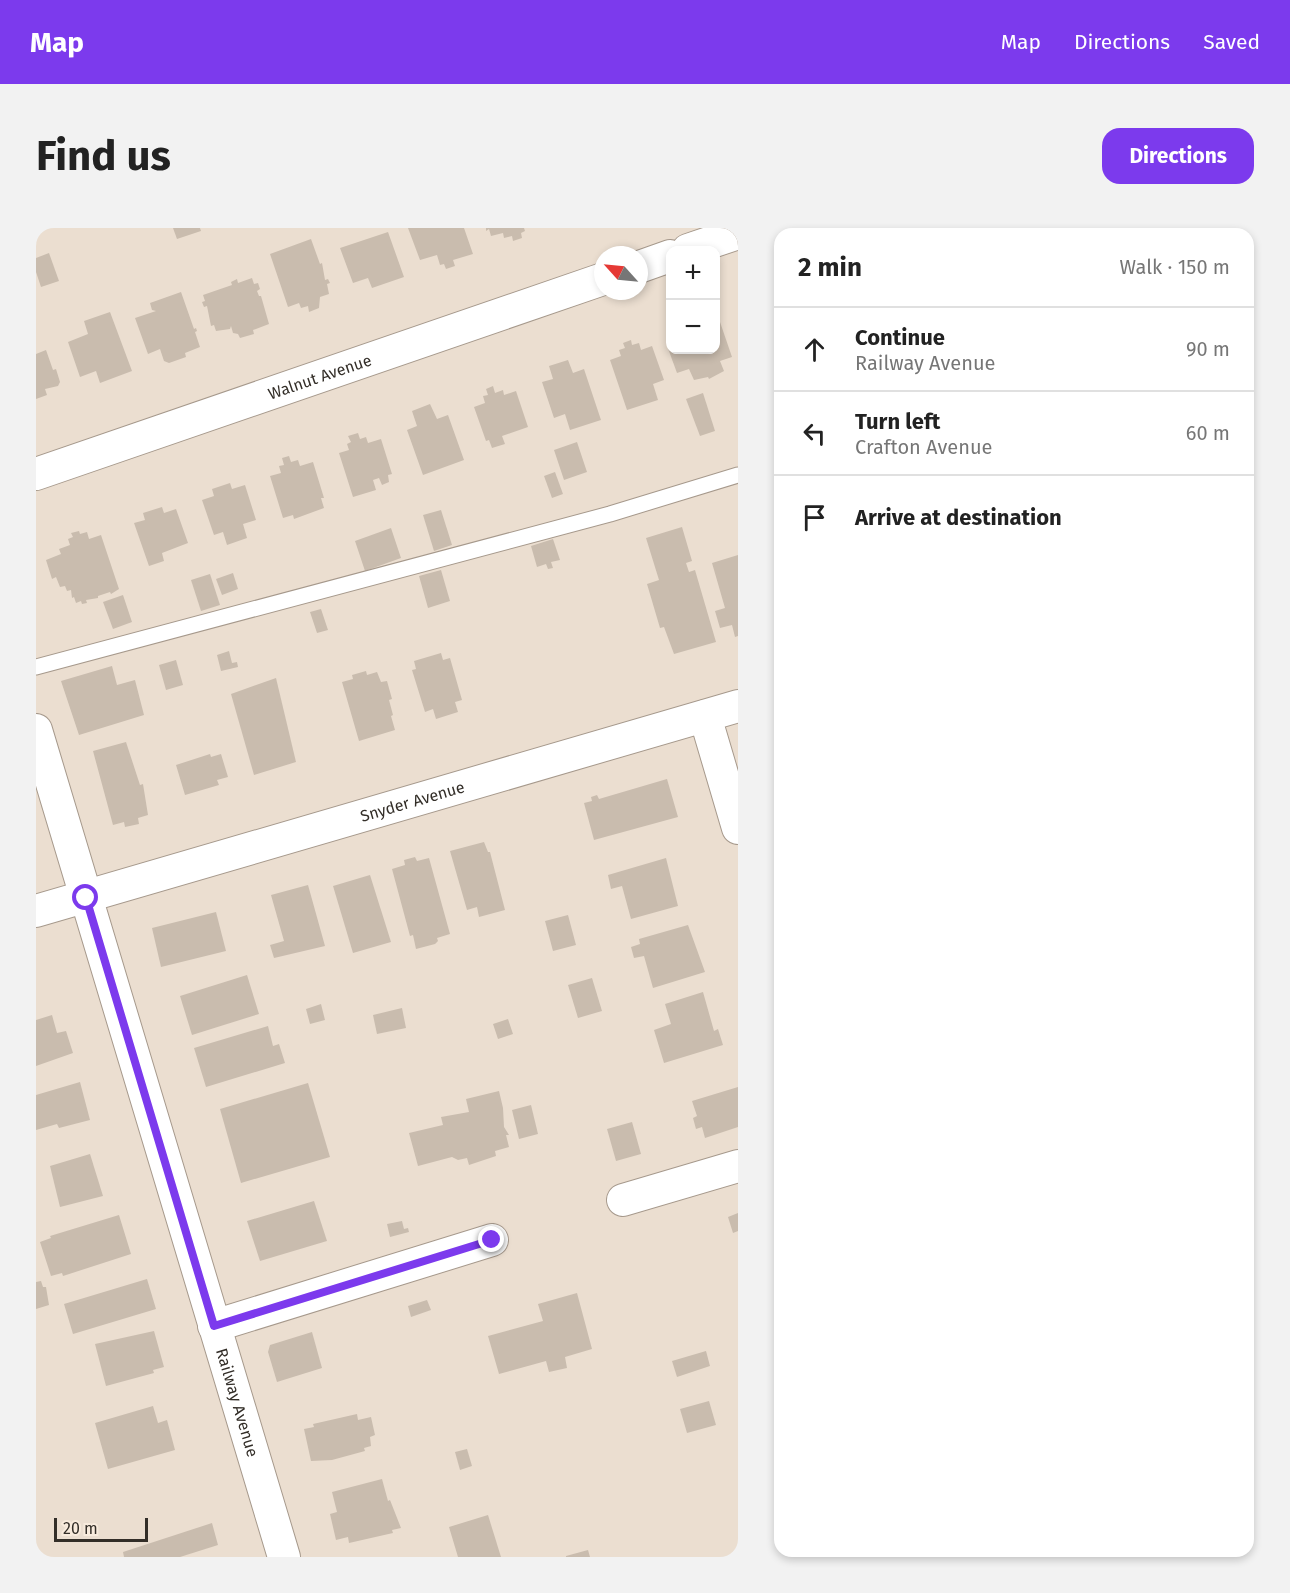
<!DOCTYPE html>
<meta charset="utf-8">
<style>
:root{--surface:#fff;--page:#f2f2f2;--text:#222;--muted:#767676;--line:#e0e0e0;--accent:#7c3aed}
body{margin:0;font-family:"Fira Sans",sans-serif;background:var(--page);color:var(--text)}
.controls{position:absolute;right:18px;top:18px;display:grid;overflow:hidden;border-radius:12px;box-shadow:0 3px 9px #0003}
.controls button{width:54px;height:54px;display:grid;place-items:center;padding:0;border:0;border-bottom:2px solid var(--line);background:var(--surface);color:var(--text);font:30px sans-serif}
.compass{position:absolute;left:558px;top:18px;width:54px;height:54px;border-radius:50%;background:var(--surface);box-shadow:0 3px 9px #0003;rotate:297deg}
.scale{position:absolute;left:18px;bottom:15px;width:94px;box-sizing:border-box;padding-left:6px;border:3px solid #332e28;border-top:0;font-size:16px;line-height:21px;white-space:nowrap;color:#332e28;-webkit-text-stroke:4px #f8ebdd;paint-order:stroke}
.stop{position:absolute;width:18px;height:18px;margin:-14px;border:4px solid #7c3aed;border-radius:50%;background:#fff}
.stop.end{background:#7c3aed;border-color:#fff;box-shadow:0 2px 6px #0008}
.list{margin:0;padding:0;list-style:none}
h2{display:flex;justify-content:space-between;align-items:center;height:78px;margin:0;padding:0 24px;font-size:26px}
h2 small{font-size:20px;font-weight:400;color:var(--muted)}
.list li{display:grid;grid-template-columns:39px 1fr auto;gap:18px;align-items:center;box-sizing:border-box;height:84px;padding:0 24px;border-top:2px solid var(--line)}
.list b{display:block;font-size:22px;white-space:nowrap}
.list p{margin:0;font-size:20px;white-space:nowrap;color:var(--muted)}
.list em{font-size:20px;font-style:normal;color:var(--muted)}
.icon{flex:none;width:33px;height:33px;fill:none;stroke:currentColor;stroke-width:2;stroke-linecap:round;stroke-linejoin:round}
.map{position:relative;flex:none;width:702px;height:1329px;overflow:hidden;border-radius:18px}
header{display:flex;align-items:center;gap:36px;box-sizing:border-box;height:84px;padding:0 30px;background:var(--accent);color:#fff}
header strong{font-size:28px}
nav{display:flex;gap:33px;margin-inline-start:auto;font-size:21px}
.intro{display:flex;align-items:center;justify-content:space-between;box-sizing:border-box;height:144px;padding:0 36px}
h1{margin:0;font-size:42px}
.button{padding:15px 27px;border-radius:18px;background:var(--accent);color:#fff;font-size:21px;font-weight:700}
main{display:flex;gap:36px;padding:0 36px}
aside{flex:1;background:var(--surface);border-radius:18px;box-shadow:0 3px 9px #0003}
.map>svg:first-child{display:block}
.building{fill:#c9bcae}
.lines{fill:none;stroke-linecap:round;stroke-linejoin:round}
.lane-casing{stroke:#a6998c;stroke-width:17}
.street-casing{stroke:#a6998c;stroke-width:34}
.lane{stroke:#fff;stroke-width:15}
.street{stroke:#fff;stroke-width:32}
.route{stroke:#7c3aed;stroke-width:8}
.labels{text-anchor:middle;stroke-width:5;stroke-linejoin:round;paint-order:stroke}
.street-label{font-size:16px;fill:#332e28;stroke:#f8ebdd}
</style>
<header>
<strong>Map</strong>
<nav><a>Map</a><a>Directions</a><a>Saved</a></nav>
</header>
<div class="intro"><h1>Find us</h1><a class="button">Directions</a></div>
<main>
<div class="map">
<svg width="702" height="1329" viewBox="0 0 702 1329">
<rect width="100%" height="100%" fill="#ebded0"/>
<!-- building -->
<g class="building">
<path d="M137,0h27l1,3 -24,8z"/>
<path d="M372,0h56l9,26 -20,6 2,6 -9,3 -2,-5 -4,1 -3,-10 -17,5z"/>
<path d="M450,0h38l1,3 -4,2 1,5 -9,3 -1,-5 -8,2 -1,-5 -12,3 -2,-7 -3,2z"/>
<path d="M352,4l16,45 -32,11 -4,-10 -15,5 -13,-35z"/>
<path d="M275,11l9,25 2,-1 3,17 3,-1 2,4 -3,1 2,10 -9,3 -1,11 -10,4 -1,-6 -7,2 -2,-5 -11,4 -18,-53z"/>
<path d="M13,25l10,28 -18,6 -5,-15v-14z"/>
<path d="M216,50l2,6 4,-1 2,6 -3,2 2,5h2l8,28 -16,6 1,4 -14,4 -2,-4 -5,-1 -2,-7 -1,3 -14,2 -2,-6 -3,1 -4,-20 -3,1 -2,-5 3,-1 -2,-6 29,-10 -1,-3 6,-3 1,4z"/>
<path d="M145,64l13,37 2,-1 1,3 -2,1 5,15 -15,6 1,4 -17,6 -5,-2 -4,-12 -12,5 -13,-36 21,-7 -4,-1 -2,-7z"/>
<path d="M74,84l22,59 -32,12 -4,-12 -16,6 -12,-35 20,-8 -4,-13z"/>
<path d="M684,94l12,35 -12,4 4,10 -15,8 -1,-2 -14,3 -5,-11 -12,4 -11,-30 4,-1v8h46v-26z"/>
<path d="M595,112l1,5 7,-2 2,7 11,-4 12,34 -11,4 5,16 -31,10 -17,-50 11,-4 -2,-6 6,-2 -2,-5z"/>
<path d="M10,122l7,20 3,-1 4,13 -2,4 -13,3 2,6 -11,4v-45z"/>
<path d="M532,132l5,13 11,-4 17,51 -31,10 -5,-16 -11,4 -12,-36 11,-3 -4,-13z"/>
<path d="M457,158l2,7 8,-3 1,5 12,-4 12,36 -26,9 3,8 -13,4 -3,-8 -3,1 -12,-34 11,-4 -2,-7 5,-1 -2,-6z"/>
<path d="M667,165l12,38 -15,5 -14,-37z"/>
<path d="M394,176l7,15 11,-4 16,45 -41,15 -16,-45 10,-4 -5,-15z"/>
<path d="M322,205l2,6 6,-2 2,6 13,-4 11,35 -4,1 1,7 -7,3 -3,-7 -6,2 3,10 -23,7 -14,-44 10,-3 -2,-6 4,-2 -3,-6z"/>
<path d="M541,214l10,30 -23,8 -10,-30z"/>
<path d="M253,228l2,6 7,-2 2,6 13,-4 11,36h-3l3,10 -30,11 -1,-4 -10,3 -13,-42 11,-3 -2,-7 5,-1 -2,-7z"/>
<path d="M519,244l8,22 -11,4 -8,-22z"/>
<path d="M194,255l2,6 13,-4 11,35 -13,4 4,14 -20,7 -4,-13 -9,3 -12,-35 12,-4 -2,-7z"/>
<path d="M126,279l2,6 12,-4 12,34 -26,10 2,8 -15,5 -15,-43 11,-3 -2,-7z"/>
<path d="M405,282l11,35 -18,6 -11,-36z"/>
<path d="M646,299l10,34 -6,2 3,9 6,-2 21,72 -42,12 -10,-27 -4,1 -13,-44 12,-4 -13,-42z"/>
<path d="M355,300l10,30 -36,13 -10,-30z"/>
<path d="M43,303l1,3 7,-2 2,7 12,-4 18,54 -8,5 -1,-2 -12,4v2l-12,2 1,3 -5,1 -1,-3 -5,2 -2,-6 -2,1 -1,-8 -4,1 -2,-5 -5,1 -4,-10 -4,2 -6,-19 15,-6 -2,-5 11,-4 -2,-6 5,-2 -2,-4z"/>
<path d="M517,311l7,21 -9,2 2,6 -5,1 -2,-5 -9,3 -6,-21z"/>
<path d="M702,327v81l-3,1 -3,-12 -12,3 -5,-17 10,-3 -13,-45z"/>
<path d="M405,342l9,31 -22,7 -9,-32z"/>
<path d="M197,345l5,16 -16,6 -6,-16z"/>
<path d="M174,346l10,31 -19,6 -10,-31z"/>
<path d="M87,367l9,27 -19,7 -10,-27z"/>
<path d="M285,381l7,21 -11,3 -7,-21z"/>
<path d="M193,423l3,12 5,-1 1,5 -17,4 -4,-16z"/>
<path d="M405,425l2,7 7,-2 12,42 -7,2 3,10 -22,7 -3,-10 -8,3 -13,-42 4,-1 -2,-8z"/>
<path d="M140,432l7,25 -17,5 -7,-25z"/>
<path d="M76,438l5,19 18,-5 9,35 -65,20 -18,-54z"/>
<path d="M330,443l1,4 10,-3 4,10 6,-1 5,18 -3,1 4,15 -2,1 4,14 -36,11 -17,-59 11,-3 -1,-4z"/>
<path d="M240,450l20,84 -42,13 -23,-81z"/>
<path d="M90,514l14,43 3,-1 5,31 -10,3 1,6 -14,3 -1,-5 -11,3 -20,-74z"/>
<path d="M174,526l1,3 10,-3 7,23 -11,3 2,5 -34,10 -9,-30z"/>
<path d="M631,551l11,38 -84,23 -10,-37 8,-2 -1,-4 6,-2 2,4z"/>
<path d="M448,614l4,10h2l15,58 -26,7 -2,-10 -10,3 -17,-59z"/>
<path d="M379,629l2,4 12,-3 21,76 -13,4 1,3 -3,3 -19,5 -3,-14 -3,1 -18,-67 13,-4 -1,-5z"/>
<path d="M630,630l12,48 -47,13 -9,-33 -11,3 -3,-14z"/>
<path d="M334,647l21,67 -38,11 -20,-67z"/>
<path d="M272,657l17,61 -51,12 -4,-13 14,-4 -13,-46z"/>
<path d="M180,684l10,39 -65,16 -9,-39z"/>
<path d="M532,687l8,30 -23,6 -8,-30z"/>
<path d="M652,697l17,47 -52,16 -9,-32 -10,2 -3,-11 9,-3 -1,-5z"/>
<path d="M211,747l12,39 -67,21 -12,-39z"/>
<path d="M556,750l10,33 -24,7 -10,-33z"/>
<path d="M667,764l11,39 4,-2 5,16 -59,18 -10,-33 17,-6 -6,-20z"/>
<path d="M285,776l4,16 -15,4 -4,-15z"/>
<path d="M366,780l4,20 -29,6 -4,-19z"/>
<path d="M16,787l5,18 9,-2 7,22 -37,13v-46z"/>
<path d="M472,791l5,15 -15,5 -5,-15z"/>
<path d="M232,798l5,20 6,-2 6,19 -79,24 -12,-39z"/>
<path d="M44,854l10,38 -31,8 -2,-4 -21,6v-35z"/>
<path d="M272,855l22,74 -89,26 -21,-74z"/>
<path d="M702,859v40l-33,11 -3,-11 -6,2 -3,-11 4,-2 -5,-15z"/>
<path d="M463,863l4,17 1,19 5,8h-3l3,12 -14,4 1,5 -27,9 -2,-7 -9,2 -6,-3 -34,9 -9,-33 34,-8 -2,-8 28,-5 -3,-13z"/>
<path d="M495,877l7,29 -19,5 -7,-29z"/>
<path d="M596,894l9,32 -25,7 -9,-32z"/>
<path d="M54,926l13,42 -43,11 -10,-41z"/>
<path d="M278,973l13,40 -67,20 -13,-40z"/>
<path d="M702,985v18l-5,2 -5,-16z"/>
<path d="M83,987l12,39 -68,22 -1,-3 -11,3 -11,-34 11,-4 -1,-2z"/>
<path d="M366,993l2,8 4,-1 1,4 -19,5 -3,-13z"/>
<path d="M111,1051l9,30 -83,25 -9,-30z"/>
<path d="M5,1053l2,6h3l3,18 -13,4v-27z"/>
<path d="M541,1065l15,56 -27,8 2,11 -18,4 -3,-11 -47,13 -11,-38 55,-15 -5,-17z"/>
<path d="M391,1072l4,10 -20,7 -3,-11z"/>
<path d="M118,1103l10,36 -11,3 1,3 -48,13 -11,-42z"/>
<path d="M276,1104l10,36 -45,14 -9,-30 2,-7z"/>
<path d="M670,1123l4,15 -33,11 -5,-16z"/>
<path d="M673,1173l7,24 -29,8 -7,-24z"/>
<path d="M117,1178l5,17 9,-3 8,30 -67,19 -13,-46z"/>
<path d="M321,1186l1,6 13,-3 4,18 -5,2 1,9 -7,2 1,3 -33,9 -21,1 -7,-32 10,-2 -1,-3z"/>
<path d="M431,1221l5,17 -12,4 -5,-18z"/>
<path d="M346,1251l6,22 2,-1 11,28 -9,2 1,3 -44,10 -1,-6 -12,3 -6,-26 7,-2 -5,-20z"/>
<path d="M452,1287l13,42h-43l-9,-30z"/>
<path d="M176,1295l6,22 -38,12h-56l-1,-5z"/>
<path d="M552,1322l2,7h-24v-1z"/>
</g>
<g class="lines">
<!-- lane casing -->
<g class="lane-casing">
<path id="lane" d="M0,439l574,-153 128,-39"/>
</g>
<!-- street casing -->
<g class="street-casing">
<g id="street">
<path d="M652,22l50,-17"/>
<path d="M603,39l31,-11"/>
<path id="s1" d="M0,246l567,-195"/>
<path d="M669,488l33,112"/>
<path id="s2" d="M0,502l248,827"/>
<path id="s3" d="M0,683l702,-205"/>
<path d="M587,972l115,-34"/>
<path d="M178,1098l278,-86"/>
</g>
</g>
<!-- lane -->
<use href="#lane" class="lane"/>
<!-- street -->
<use href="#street" class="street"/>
</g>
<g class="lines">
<!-- route -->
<path class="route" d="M50,670l128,428 278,-86"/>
</g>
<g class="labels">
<!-- street labels -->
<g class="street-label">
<text dy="6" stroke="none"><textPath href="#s1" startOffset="300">Walnut Avenue</textPath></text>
<text dy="6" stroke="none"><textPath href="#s3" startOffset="392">Snyder Avenue</textPath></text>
<text dy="6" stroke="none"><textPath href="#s2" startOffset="702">Railway Avenue</textPath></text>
</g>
</g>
</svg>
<div class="controls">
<button>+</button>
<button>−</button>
</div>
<svg class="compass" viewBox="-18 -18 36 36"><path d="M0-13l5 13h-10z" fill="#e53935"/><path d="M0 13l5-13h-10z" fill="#767676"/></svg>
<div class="scale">20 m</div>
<div class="stop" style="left:50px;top:670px"></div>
<div class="stop end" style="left:456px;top:1012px"></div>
</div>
<aside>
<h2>2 min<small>Walk · 150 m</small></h2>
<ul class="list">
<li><svg class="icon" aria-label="ahead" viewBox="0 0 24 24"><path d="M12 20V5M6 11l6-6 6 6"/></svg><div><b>Continue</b><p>Railway Avenue</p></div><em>90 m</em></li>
<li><svg class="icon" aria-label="left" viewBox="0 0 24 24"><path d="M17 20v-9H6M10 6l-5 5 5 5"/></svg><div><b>Turn left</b><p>Crafton Avenue</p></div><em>60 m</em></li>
<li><svg class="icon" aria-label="arrive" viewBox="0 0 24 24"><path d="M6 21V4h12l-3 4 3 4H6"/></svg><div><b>Arrive at destination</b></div></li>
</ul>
</aside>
</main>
